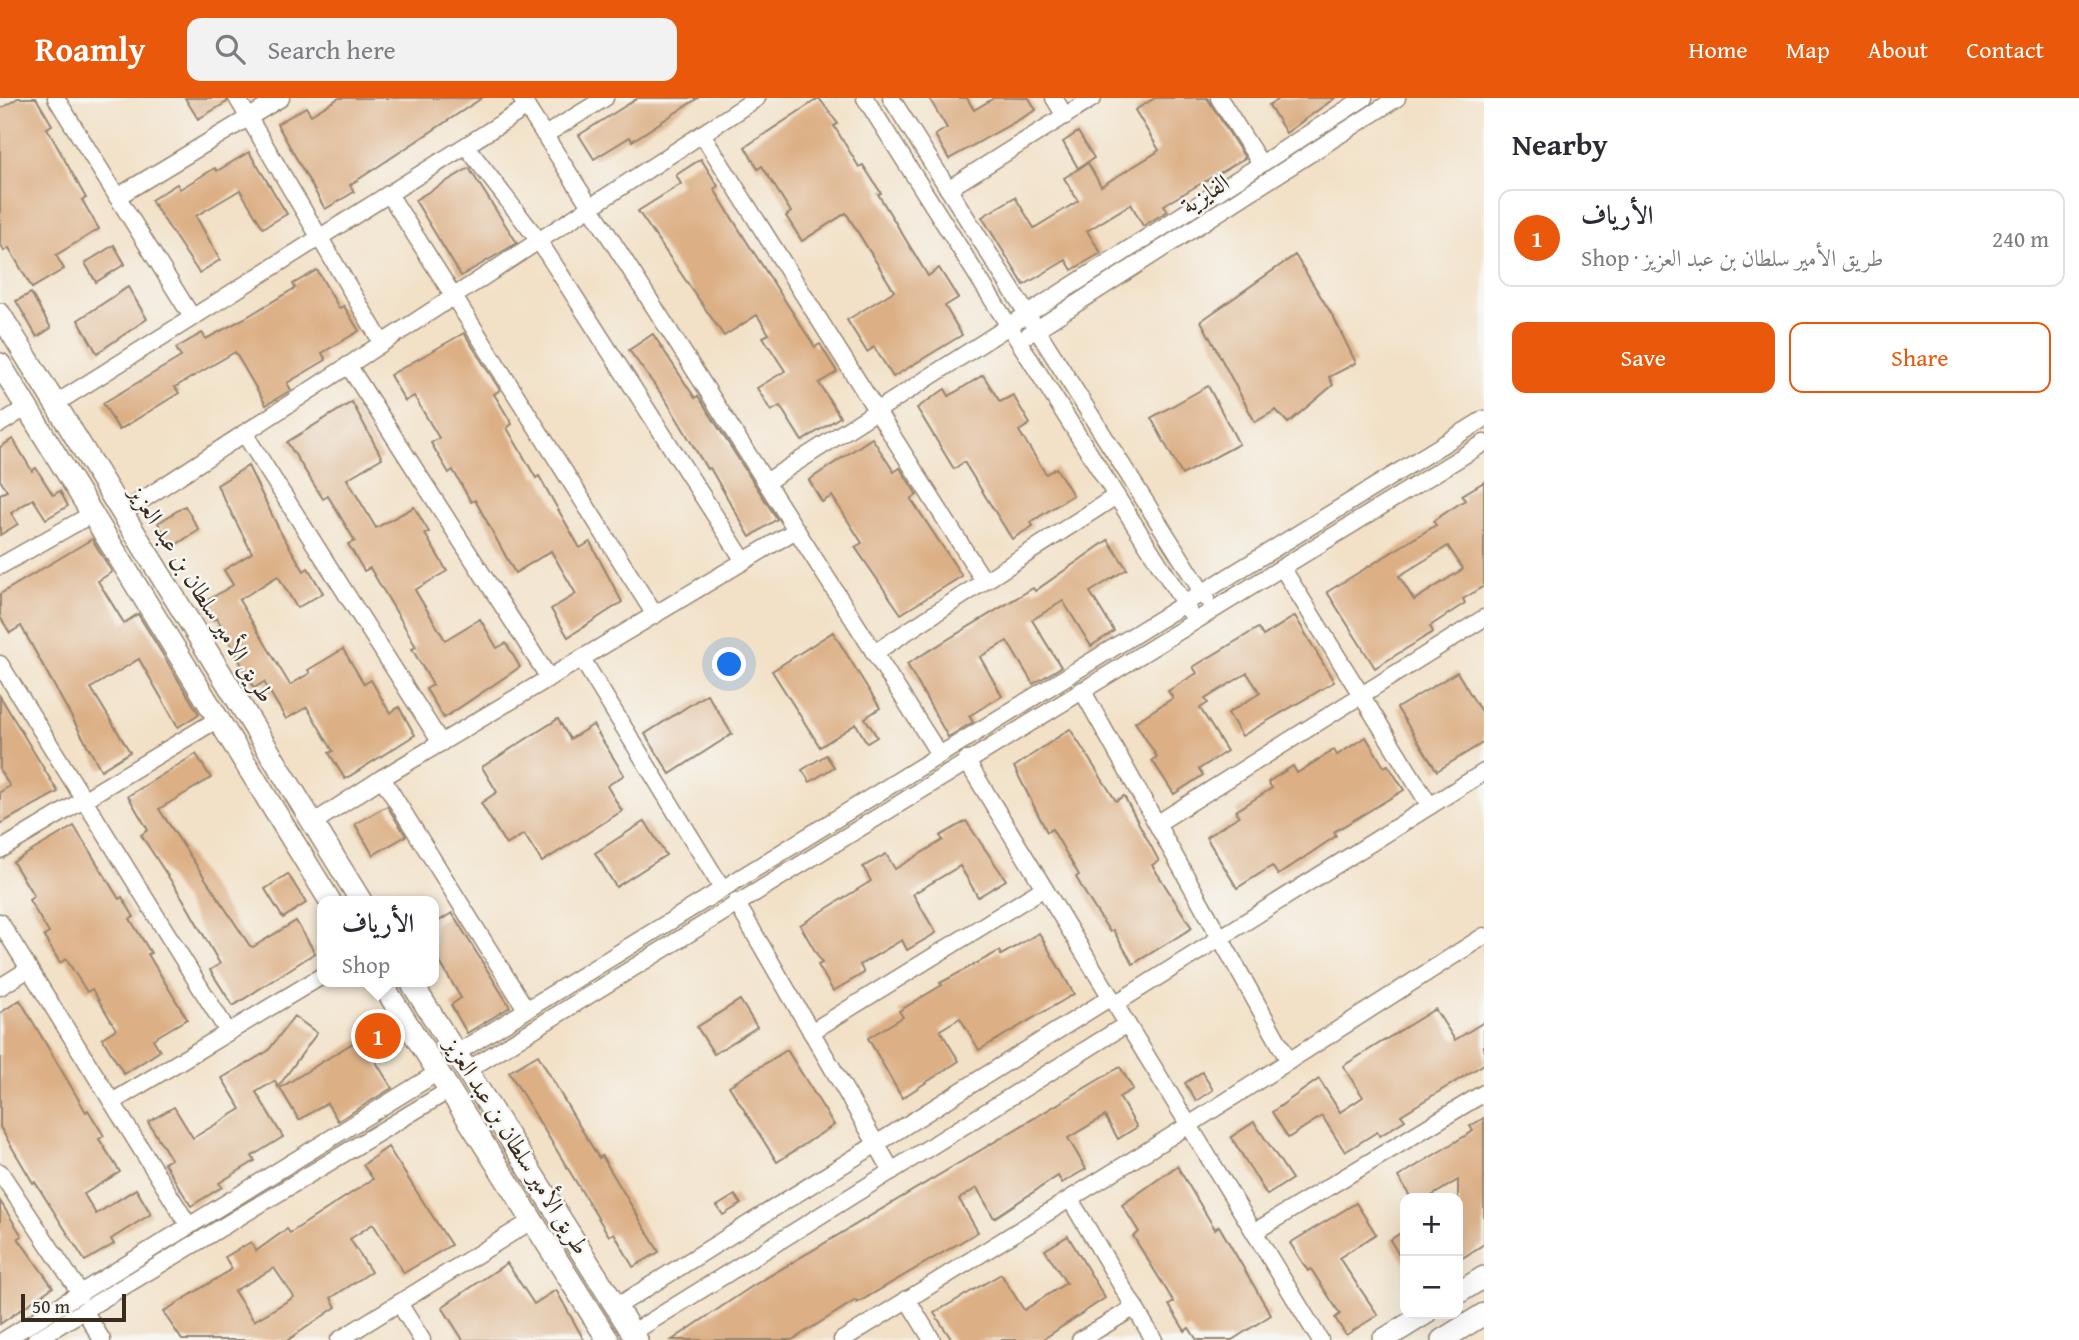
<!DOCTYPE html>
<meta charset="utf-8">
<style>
:root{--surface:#fff;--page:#f2f2f3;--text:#2b2b33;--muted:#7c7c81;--line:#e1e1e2;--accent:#ea580c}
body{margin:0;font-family:"Gentium Book Plus",Amiri,serif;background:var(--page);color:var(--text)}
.controls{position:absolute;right:21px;bottom:21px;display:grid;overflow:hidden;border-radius:14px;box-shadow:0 7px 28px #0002}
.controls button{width:63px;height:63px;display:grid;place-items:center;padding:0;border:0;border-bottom:2px solid var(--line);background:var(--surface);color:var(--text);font:35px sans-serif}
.scale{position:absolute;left:21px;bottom:18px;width:105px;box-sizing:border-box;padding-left:7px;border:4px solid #3b2a1e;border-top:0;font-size:19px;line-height:24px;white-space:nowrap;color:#3b2a1e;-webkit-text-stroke:5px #f6f6f2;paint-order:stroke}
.you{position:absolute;left:730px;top:567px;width:24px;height:24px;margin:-18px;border:5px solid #fff;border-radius:50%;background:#1a73e8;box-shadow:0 0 0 10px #1a73e833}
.badge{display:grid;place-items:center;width:46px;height:46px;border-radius:50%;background:var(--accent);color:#fff;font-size:23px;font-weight:700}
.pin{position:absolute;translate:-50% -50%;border:4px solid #fff;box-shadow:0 2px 7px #0006}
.popup{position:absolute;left:317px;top:798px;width:122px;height:91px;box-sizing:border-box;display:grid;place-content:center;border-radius:14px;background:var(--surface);filter:drop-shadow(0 2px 5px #0005);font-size:23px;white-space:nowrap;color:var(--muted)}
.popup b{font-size:26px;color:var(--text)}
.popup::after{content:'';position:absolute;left:50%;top:100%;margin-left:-14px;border:14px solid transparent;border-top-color:var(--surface)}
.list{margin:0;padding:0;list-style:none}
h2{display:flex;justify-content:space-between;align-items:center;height:91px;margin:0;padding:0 28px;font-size:30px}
h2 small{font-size:23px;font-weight:400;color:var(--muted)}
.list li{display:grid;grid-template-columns:46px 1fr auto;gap:21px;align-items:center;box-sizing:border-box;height:98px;margin:0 14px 14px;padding:0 14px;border:2px solid var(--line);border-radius:14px}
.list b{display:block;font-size:26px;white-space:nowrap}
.list p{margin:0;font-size:23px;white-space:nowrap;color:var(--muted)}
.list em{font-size:23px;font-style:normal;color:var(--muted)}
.actions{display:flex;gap:14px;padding:21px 28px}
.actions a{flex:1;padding:16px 0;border:2px solid var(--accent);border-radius:14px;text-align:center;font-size:24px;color:var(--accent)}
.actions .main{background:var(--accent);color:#fff}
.icon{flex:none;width:38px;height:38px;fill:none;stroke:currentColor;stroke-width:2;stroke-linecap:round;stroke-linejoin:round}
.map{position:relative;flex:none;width:1484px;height:1242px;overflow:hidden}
header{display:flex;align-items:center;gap:42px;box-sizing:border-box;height:98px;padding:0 35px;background:var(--accent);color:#fff}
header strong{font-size:33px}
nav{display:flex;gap:38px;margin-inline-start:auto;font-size:24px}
.search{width:490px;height:63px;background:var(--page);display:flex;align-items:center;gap:18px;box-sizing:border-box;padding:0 24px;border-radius:14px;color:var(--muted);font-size:26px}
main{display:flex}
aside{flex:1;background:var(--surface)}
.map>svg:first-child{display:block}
.building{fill:#dcaf84;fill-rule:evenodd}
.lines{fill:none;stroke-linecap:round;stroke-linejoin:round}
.street-casing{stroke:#968672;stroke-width:19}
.secondary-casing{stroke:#968672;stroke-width:24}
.street{stroke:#fff;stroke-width:16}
.secondary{stroke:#fff;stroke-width:21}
.labels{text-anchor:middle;stroke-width:5;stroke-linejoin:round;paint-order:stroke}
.street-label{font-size:24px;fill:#3b2a1e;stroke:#f6f6f2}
</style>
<header>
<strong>Roamly</strong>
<div class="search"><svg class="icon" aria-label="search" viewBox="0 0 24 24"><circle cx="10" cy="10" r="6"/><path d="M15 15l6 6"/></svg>Search here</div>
<nav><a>Home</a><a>Map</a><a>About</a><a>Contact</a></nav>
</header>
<main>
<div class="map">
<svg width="1484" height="1242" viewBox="0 0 1484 1242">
<rect width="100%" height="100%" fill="#f6f6f2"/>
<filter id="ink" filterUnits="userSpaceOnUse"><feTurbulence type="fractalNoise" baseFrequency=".0143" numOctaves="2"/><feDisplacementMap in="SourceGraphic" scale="14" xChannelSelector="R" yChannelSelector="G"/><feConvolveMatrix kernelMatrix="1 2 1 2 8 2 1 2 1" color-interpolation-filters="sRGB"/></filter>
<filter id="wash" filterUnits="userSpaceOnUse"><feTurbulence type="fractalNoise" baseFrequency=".00686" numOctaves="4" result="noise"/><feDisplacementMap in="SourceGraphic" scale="28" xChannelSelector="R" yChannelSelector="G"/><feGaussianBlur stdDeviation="1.57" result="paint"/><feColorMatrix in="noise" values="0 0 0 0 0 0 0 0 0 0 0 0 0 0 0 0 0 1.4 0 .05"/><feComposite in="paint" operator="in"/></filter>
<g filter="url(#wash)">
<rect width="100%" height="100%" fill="#f2e1c7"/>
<g id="blocks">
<!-- building -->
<g class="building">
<path d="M18,0h18l16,27 -5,3 39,70 -4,2 17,29 -43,26 8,14 -32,19 -23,-40 -5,3 -4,-8v-134z"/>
<path d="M185,0h42v4l-29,17z"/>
<path d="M339,0h143l-132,87 4,7 -29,17 -48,-85 29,-17 5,8z"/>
<path d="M638,0h60l-66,43 -2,-4 -36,22 -15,-24z"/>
<path d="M819,0l19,26 -4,2 25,41 4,-2 18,28 -3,1 50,82 11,-8 19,30 -13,8 17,29 -69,42 -19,-30 -7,5 -20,-32 47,-29 -48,-78 -44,28 -16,-25 5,-4 -29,-46 -4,3 -13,-22z"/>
<path d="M929,0h38l7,12 20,-12h35l7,12 -87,49 -14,-24 12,-7z"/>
<path d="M1155,0h52l38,60 -81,47 4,6 -25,15 -12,-22 -44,27 14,22 -29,17 -6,-10 -42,25 -42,-68 33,-20 19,31 44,-27 -14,-23 24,-15 13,23 53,-32 5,-4 -24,-40z"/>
<path d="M1281,0h54l-49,35 -17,-28z"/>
<path d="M1078,34l16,26 -16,10 -15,-26z"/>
<path d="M249,54l38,62 -24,14 -23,-38 -44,26 24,44 -21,13 -48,-73 26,-16 3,5 35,-21 2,3z"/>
<path d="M701,61l17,27 -4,3 33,53 68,105 5,-3 17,28 -18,11 21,34 -38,24 -22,-35 -9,5 -14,-23 28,-17 -22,-34 6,-3 -12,-19 -33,21 -86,-125 43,-27 -5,-9z"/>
<path d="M469,70l48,75 -56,33 -46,-76z"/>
<path d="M114,147l11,19 -29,18 -11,-19z"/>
<path d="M1295,157l39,63 22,45 -27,14 4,8 -45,38 -12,-13 -21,12 -54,-101z"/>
<path d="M317,172l22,38 5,-2 15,25 -37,22 4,7 -39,23 4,7 -25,15 -31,-53 -60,35 4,6 -60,37 -16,-27 78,-46 -5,-9 26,-15 4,6 39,-21 50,-30 -2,-4z"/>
<path d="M128,189l19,32 -50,34 -19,-33z"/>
<path d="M31,195l20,35 -14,9 -21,-36z"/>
<path d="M464,235l36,57 -6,4 18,30 -5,4 29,50 3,-2 41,72 10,-6 32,60 -54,35 -17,-28 25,-15 -25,-43 -36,22 -40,-73 -4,2 -18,-32 -4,3 -18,-30 8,-5 -25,-42 -9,5 -15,-26z"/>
<path d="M653,236l42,64 3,-2 79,123 -27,18 -40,-69 -3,1 -40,-67 -38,-52z"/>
<path d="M983,277l17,27 13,-7 17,29 -11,7 27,43 10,-6 17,27 -42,27 2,4 -21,13 -48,-77 -10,7 -37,-61 28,-19 4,7z"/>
<path d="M1208,288l31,58 -57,31 -31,-57z"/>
<path d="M352,304l30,56 -35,21 29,49 38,-21 15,25 -4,2 22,37 -32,19 30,50 35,-21 17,29 9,-5 14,24 -76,51 -18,-29 7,-4 -21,-36 4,-2 -15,-27 -31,-52 -6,3 -16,-27 7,-3 -27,-45 -5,3 -36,-57z"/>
<path d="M872,340l22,34 6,-4 17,27 -6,4 51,77 -61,38 -46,-67 7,-4 -30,-47 -10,6 -13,-22z"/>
<path d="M13,341l19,32 4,-3 17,27 7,-4 8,15 -22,13 -13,-20 -22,14 7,11 -18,11v-41l7,-3 -7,-11v-33z"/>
<path d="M248,368l32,65 24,40 4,-3 15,25 -26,15 -19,-32 -39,24 51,85 20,-12 -2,-3 35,-21 21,35 7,-4 19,33 9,-6 16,28 -70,44 -16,-26 4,-2 -26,-44 -21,12 -22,-37 -10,6 -37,-70 -4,2 -10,-17 30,-18 -9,-15 28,-17 -35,-68z"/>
<path d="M1484,384v104l-21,13 2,4 -35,23 3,6 -58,36 -48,-76 109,-67 -3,-4 32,-21 -3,-5zM1448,448l15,23 -49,31 -15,-24z"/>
<path d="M185,408l14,24 -27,17 -14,-24z"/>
<path d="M92,441l20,33 -14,9 26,42 14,-9 61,100 -21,13 -39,-68 -48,29 39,64 -29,18 -80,-144 -11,7 -10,-16v-23z"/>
<path d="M1108,442l19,29 -37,23 24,39 -23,15 -28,-45 -31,19 29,47 -28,17 -26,-43 -27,16 22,39 -33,20 4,6 -25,15 -41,-73 126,-76 2,3z"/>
<path d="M1295,518l39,66 -92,54 -14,-23 32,-20 -13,-20 -42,26 3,4 -8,5 27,43 -28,18 4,6 -29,19 -22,-34 5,-3 -22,-35 38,-24 -5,-7 29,-18 -4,-6 65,-39 5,8z"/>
<path d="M833,534l47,76 -15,10 12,19 -10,6 -11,-19 -36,23 -48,-76z"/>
<path d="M1457,574l23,38 4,-2v34l-47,29 -40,-63z"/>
<path d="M707,596l25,40 -62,40 -25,-40z"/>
<path d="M0,598l58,96 -58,32v-32l10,-6 -10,-15z"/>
<path d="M558,621l12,20 23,-14 31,50 -17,11 15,25 -80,51 -18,-28 -18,11 -25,-42 16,-11 -15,-25z"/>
<path d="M1070,631l46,72 8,-5 35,65 -7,4 40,63 -59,36 -20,-34 -3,2 -22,-34 -12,-21 3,-2 -27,-46 -5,3 -33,-65z"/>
<path d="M1366,639l18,30 4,-2 16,25 -70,42 2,4 -58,39 -6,-9 -35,22 -31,-51 33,-21 -3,-5 36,-23 -4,-6 25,-16 4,7 37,-23 3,5z"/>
<path d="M196,656l15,24 -52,31 91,137 3,1 43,-26 19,32 -82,53 -23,-36 10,-6 -37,-65 -42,-64 7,-5 -20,-34z"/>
<path d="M826,657l8,12 -24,15 -8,-12z"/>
<path d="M387,708l19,30 -33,19 -18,-31z"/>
<path d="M645,723l21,34 -50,32 -21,-34z"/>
<path d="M966,723l40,59 -28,17 -18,-31 -47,28 23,39 -29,17 -5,-10 -42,25 4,8 -31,18 -15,-26 4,-2 -22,-38 71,-44 -8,-14 23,-13 9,15 48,-29 -3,-4z"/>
<path d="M74,728l45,73 3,-2 12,20 -4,2 21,34 -3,1 39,65 -34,20 7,12 -36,23 -22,-36 14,-9 -24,-40 -5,3 -21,-33 -6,4 -16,-27 5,-3 -20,-33 5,-4 -21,-34z"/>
<path d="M288,776l18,29 -23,15 -18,-29z"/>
<path d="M452,815l58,94 -43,26 -16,-28 10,-7 -23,-39 -4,2v-37z"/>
<path d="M1039,835l35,61 -95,56 -19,-32 -20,12 19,31 -57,37 -34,-60 35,-21 -4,-6 43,-26 -2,-2 59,-32 2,4z"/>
<path d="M20,902l66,112 2,-2 16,26 -5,3 21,33 -36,22 12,20 40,-25 15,25 -40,25 3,5 -29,17 -50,-79 -2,1 -33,-56v-114z"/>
<path d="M740,902l17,27 -43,27 -17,-27z"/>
<path d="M1435,911l20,31 29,-18v42l-83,51 4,5 -25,16 -3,-4 -32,20 -23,-36 -34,22 -16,-26 47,-33 21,33 23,-15 -20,-31z"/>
<path d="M294,918l23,17 -39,54 -3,-6 -19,11 27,45 -31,19 3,5 -36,22 3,4 -31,19 -27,-43 7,-4 -23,-37 26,-15 19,31 48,-29 -19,-31 46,-27z"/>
<path d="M361,940l31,50 -54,33 -11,-18 -28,17 -19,-32z"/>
<path d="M787,952l47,75 -57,37 -48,-76z"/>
<path d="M538,957l39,67 22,36 3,-2 57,96 -26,15 -19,-34 -5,3 -100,-164z"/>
<path d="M1120,969l13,22 -14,8 18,30 -19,12 -13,-23 -37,22 18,31 -24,14 -4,-7 -64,42 -17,-30 -18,11 19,33 -121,71 -1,-3 -64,40h-120l79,-53z"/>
<path d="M1202,974l11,18 -17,11 -11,-18z"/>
<path d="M1484,1020v126l-26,17v-81l-30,18h-17l-13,-21 75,-46 -3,-5z"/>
<path d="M1254,1024l38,57 -25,16 -36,-58z"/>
<path d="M388,1049l63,98 -47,28 -31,-49 -23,15 21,33 -40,26 5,9 -48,33h-106l-19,-28 69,-43 -7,-12 26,-15 5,9 31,-22 3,4 83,-54 -10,-14zM274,1170l20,29 -40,24 -20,-30z"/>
<path d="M1177,1068l38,63 4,-3 52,89 -39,25h-35l-8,-12 -4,3 -16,-26 5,-3 -41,-66 6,-4 -17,-27z"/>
<path d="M735,1097l6,9 -18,11 -6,-9z"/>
<path d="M0,1103l22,35 -4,2 35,49 -53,37z"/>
<path d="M1356,1105l20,31 -37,24 39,57 -32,20 -11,-17 5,-4 -29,-45 -3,2 -18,-28z"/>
<path d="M1405,1132v35l-15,-25z"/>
<path d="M1068,1138l37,62 -63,42h-90l-18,-27 67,-39 23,36 42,-27 -21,-33z"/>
<path d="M507,1165l27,41 22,-14 28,50h-121l-21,-33z"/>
</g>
</g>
</g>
<g filter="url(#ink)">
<use href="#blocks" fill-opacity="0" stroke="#968672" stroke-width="2"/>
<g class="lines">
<!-- street casing -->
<g class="street-casing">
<g id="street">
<path d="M56,0l136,219"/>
<path d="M237,0l145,245"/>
<path d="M521,0l418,656"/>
<path d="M865,0l324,513"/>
<path d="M891,0l315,500"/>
<path d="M1054,0l11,18"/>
<path d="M1219,0l42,66"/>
<path d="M702,36l282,447"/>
<path d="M545,37l60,-37"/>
<path d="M466,48l73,95 205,320"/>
<path d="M948,91l145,-91"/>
<path d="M389,96l266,421"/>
<path d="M117,99l164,-99"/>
<path d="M1029,236l368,-236"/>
<path d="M348,267l201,313"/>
<path d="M55,306l472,-297"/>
<path d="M0,326l27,-17"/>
<path d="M244,335l197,310"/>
<path d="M766,384l598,-384"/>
<path d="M121,416l636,-416"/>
<path d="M0,468l92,-52"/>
<path d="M1283,471l147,237"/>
<path d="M874,555l242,-157"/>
<path d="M582,561l140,229"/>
<path d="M0,566l228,368"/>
<path d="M1082,592l207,371"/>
<path d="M966,662l354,580"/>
<path d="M382,680l144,231"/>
<path d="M313,725l69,-45 414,-248"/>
<path d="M1158,725l326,-205"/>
<path d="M0,752l218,-131"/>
<path d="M736,804l156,269"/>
<path d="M0,824l189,304"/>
<path d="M0,889l29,-18"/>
<path d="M1115,906l369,-232"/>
<path d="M811,934l233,-144"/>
<path d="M455,956l1029,-635"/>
<path d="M466,973l1018,-628"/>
<path d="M112,1004l210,-126"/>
<path d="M0,1074l81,122"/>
<path d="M1070,1101l84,141"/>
<path d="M1254,1134l230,-139"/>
<path d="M907,1201l25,41"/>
<path d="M399,1205l23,37"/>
<path d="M616,1209l495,-310"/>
<path d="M84,1212l18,30"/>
<path d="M632,1235l495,-309"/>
<path d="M4,1242l436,-269"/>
<path d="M35,1242l416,-251"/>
<path d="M339,1242l194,-120"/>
<path d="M842,1242l347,-215 295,-189"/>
<path d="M1080,1242l55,-33"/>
</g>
</g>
<!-- secondary casing -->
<g class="secondary-casing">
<g id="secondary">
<path d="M0,216l361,587"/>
<path d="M0,266l330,537"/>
<path d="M381,884l227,358"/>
<path d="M411,884l226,358"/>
<path d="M1458,1195l26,-16"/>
<path d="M1383,1242l42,-26"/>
<path d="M1442,1242l42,-26"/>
</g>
</g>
<!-- street -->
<use href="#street" class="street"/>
<!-- secondary -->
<use href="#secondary" class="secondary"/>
</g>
</g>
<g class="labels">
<!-- street labels -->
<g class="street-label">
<text transform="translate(1205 96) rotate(-33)" y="8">الفايزية</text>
<text transform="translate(202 496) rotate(58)" y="8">طريق الأمير سلطان بن عبد العزيز</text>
<text transform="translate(517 1048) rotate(58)" y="8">طريق الأمير سلطان بن عبد العزيز</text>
</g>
</g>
</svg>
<div class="controls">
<button>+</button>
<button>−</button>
</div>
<div class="scale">50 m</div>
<div class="you"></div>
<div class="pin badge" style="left:378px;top:938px">1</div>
<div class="popup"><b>الأرياف</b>Shop</div>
</div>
<aside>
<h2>Nearby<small></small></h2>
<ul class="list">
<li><span class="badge">1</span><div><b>الأرياف</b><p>Shop · طريق الأمير سلطان بن عبد العزيز</p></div><em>240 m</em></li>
</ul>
<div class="actions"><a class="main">Save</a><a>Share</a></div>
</aside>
</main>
